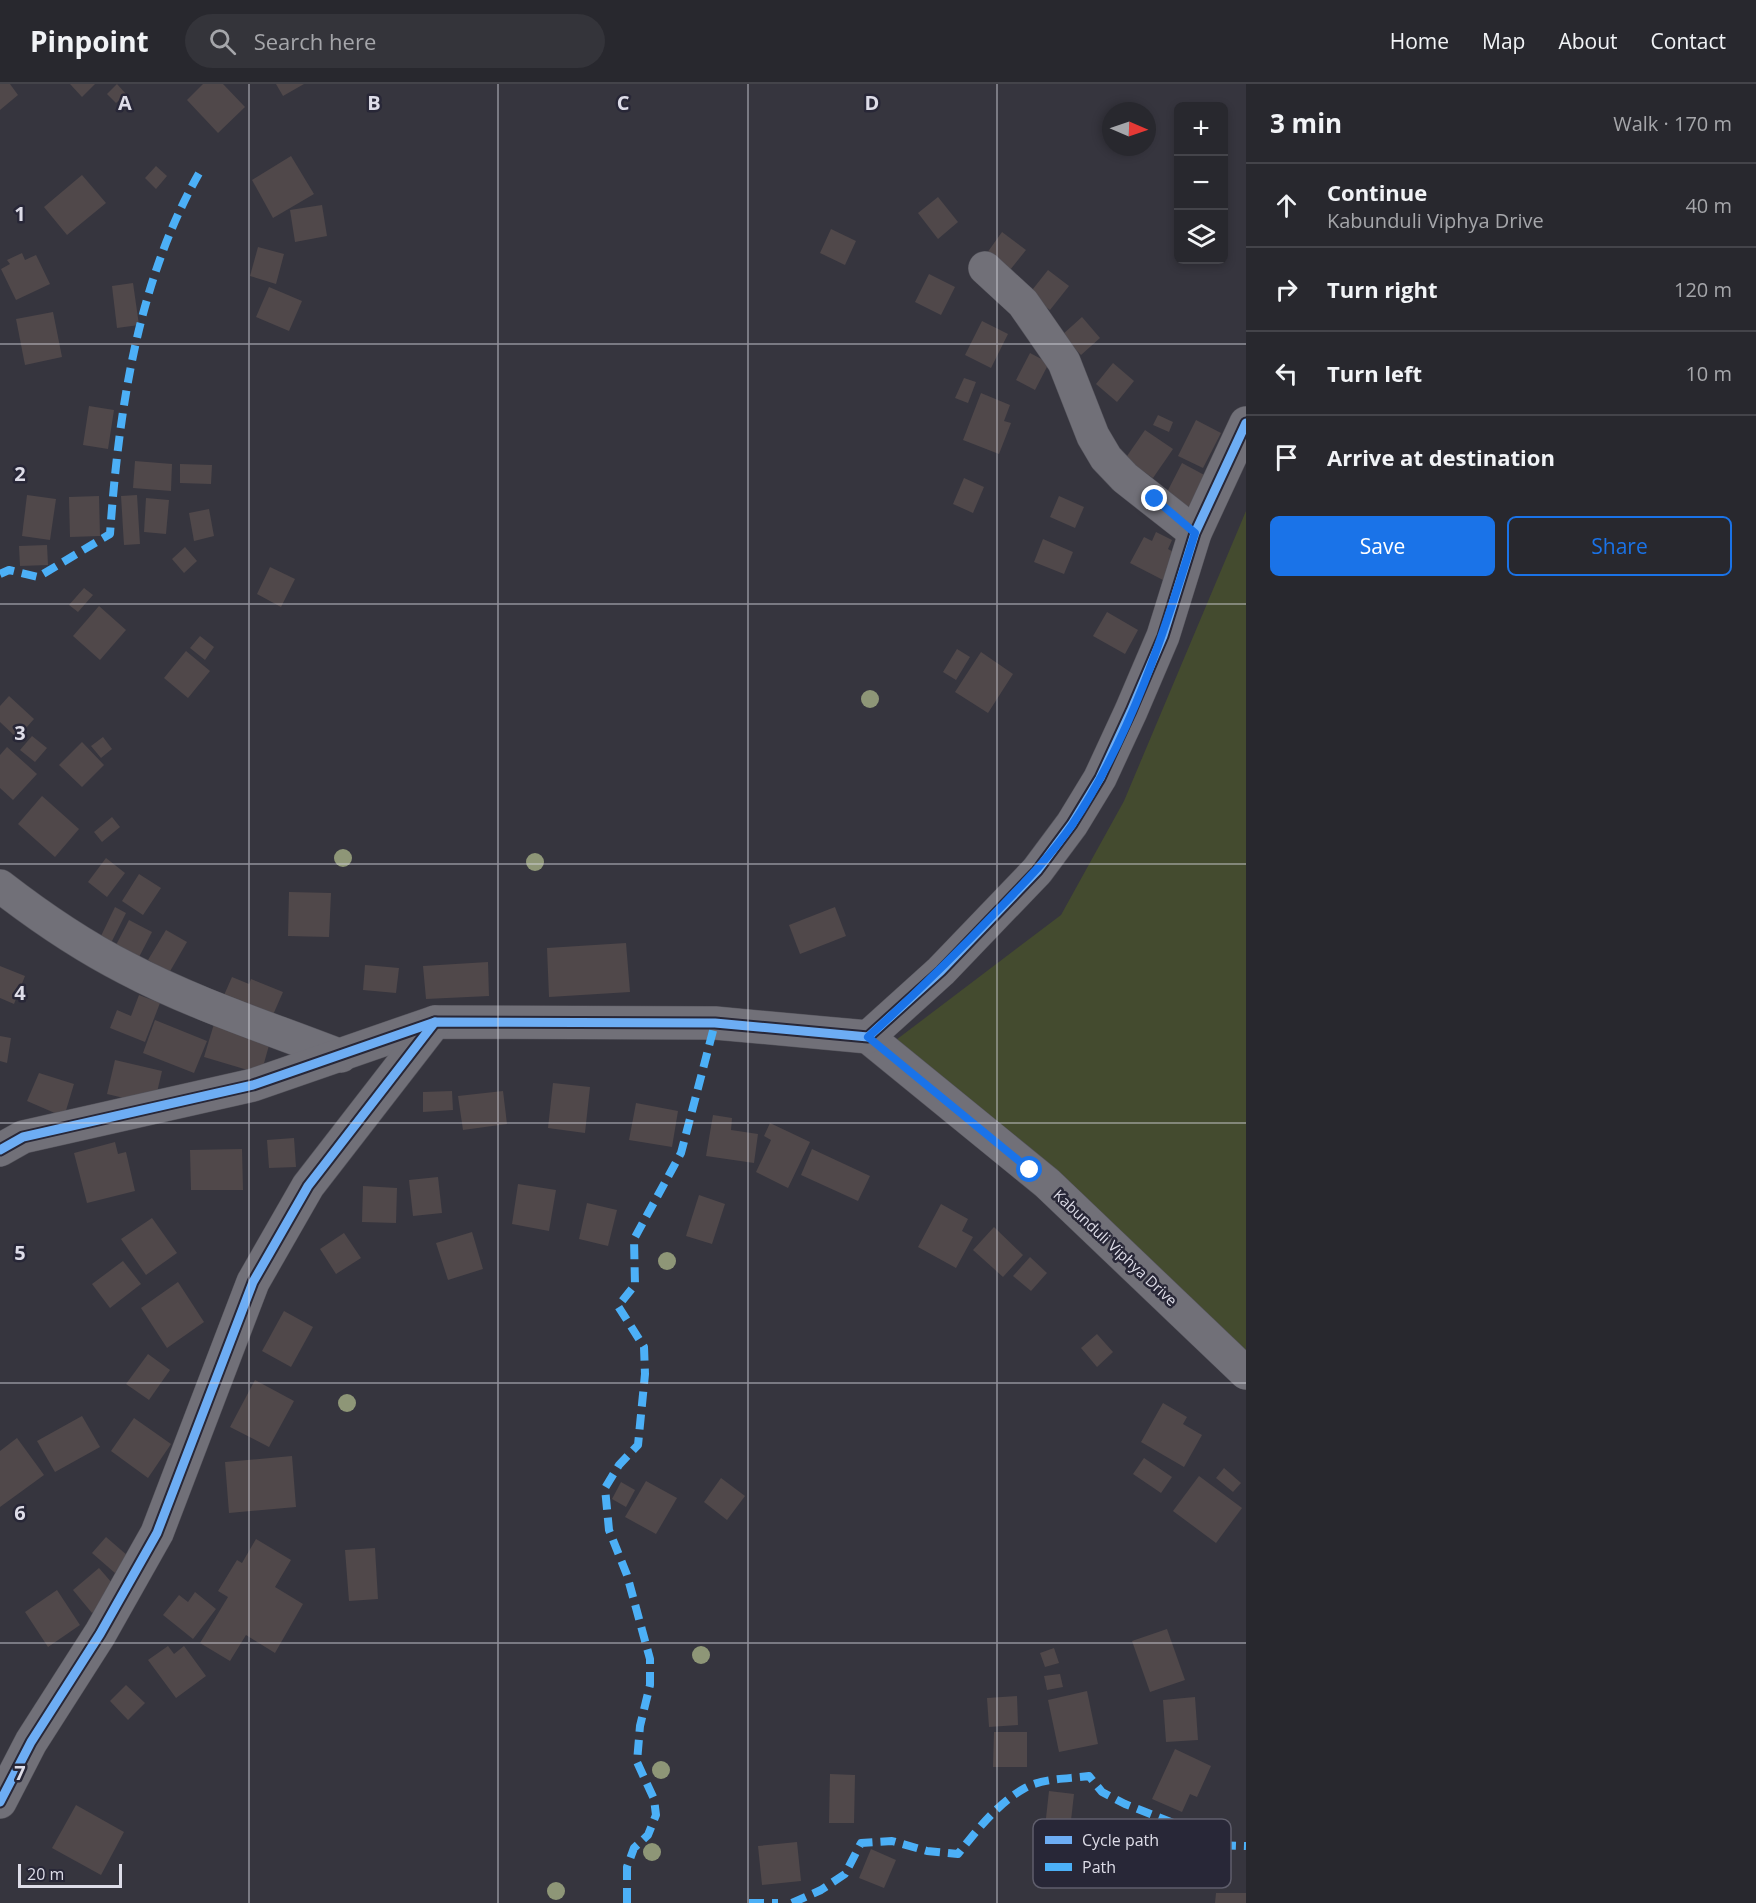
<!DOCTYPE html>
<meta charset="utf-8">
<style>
:root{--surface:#28282e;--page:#34343a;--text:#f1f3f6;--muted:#a5a6aa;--line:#44444a;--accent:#1a73e8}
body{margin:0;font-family:"Open Sans",sans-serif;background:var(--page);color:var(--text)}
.controls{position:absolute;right:18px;top:18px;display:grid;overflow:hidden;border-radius:9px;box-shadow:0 3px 9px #0003}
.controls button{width:54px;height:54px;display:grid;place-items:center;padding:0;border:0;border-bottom:2px solid var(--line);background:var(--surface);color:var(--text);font:30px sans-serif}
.compass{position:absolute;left:1102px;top:18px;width:54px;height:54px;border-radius:50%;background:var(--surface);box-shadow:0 3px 9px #0003;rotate:92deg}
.scale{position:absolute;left:18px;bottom:15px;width:104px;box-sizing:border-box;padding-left:6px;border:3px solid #dedde8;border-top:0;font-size:16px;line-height:21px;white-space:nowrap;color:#dedde8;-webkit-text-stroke:4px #282737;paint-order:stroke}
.stop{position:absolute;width:18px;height:18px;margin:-14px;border:4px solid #1a73e8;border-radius:50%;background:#fff}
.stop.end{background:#1a73e8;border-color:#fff;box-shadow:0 2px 6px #0008}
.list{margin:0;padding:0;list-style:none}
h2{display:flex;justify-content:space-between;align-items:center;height:78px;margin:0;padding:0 24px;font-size:26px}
h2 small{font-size:20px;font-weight:400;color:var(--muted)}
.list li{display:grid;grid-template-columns:39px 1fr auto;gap:18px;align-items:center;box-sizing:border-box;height:84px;padding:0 24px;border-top:2px solid var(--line)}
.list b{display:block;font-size:22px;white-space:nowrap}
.list p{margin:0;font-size:20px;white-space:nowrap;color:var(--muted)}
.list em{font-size:20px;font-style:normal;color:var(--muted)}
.actions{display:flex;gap:12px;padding:18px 24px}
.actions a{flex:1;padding:14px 0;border:2px solid var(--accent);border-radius:9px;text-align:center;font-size:21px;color:var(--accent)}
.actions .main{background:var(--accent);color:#fff}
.icon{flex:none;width:33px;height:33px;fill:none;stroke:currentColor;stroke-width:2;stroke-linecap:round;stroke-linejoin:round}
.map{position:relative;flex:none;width:1246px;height:1819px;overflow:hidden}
header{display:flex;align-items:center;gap:36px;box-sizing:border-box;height:84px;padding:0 30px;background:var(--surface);border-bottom:2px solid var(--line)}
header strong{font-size:28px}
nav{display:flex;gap:33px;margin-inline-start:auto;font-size:21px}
.search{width:420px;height:54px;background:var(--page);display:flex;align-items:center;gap:15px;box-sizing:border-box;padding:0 21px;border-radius:33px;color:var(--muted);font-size:22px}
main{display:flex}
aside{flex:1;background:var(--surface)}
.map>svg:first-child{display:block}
.green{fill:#444b2f}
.building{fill:#50484a}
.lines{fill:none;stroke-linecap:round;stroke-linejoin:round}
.minor-casing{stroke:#54535b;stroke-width:34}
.minor{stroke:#717078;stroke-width:33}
.quiet{stroke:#4cb0f7;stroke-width:8;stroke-dasharray:15 8;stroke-linecap:butt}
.cycleway-casing{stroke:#282737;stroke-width:13}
.cycleway{stroke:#6dadf4;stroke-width:9}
.tree{fill:#8e9677}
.route{stroke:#1a73e8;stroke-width:8}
.grid{fill:none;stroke:#dedde8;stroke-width:1.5;stroke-opacity:0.55}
.labels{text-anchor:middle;stroke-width:5;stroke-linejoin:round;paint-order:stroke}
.street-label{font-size:15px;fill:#dedde8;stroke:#282737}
.key{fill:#282737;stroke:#5f5e6c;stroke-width:1.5}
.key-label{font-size:16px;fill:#dedde8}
.grid-label{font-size:20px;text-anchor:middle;font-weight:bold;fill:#dedde8;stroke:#282737;stroke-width:5;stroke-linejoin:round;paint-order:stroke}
</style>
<header>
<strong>Pinpoint</strong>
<div class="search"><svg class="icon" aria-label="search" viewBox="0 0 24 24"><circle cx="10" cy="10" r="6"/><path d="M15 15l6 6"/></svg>Search here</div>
<nav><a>Home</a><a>Map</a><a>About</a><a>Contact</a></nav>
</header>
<main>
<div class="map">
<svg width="1246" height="1819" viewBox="0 0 1246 1819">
<rect width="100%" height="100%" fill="#36353e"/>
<!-- green -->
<path class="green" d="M1246,427v875l-354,-343 169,-128 63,-114z"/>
<!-- building -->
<g class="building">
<path d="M0,0h10l8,11 -18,15z"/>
<path d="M70,0h25l-13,13z"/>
<path d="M117,0l9,10 -10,9 -9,-9z"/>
<path d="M203,0h20l22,23 -27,26 -31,-33z"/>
<path d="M276,0h28l-21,12z"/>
<path d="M291,72l23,38 -41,24 -21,-38z"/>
<path d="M156,82l11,10 -11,13 -11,-11z"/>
<path d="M82,91l24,28 -39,32 -23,-28z"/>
<path d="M938,113l20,25 -20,17 -20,-26z"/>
<path d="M322,121l5,31 -32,6 -5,-32z"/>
<path d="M831,145l25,12 -11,24 -25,-12z"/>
<path d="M1002,148l24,18 -16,20 -23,-17z"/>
<path d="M258,163l26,7 -8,30 -26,-8z"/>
<path d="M22,169l3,7 11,-5 14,29 -34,16 -15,-31 9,-5 -3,-4z"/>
<path d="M1048,186l21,16 -19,24 -21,-16z"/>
<path d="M929,190l26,13 -14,28 -26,-13z"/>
<path d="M133,199l6,42 -22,3 -5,-42z"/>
<path d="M269,203l33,14 -13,30 -33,-14z"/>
<path d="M53,228l9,45 -37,8 -9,-46z"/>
<path d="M1082,233l18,21 -19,17 -19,-20z"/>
<path d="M982,237l26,13 -17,34 -26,-13z"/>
<path d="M1030,269l19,10 -14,27 -19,-10z"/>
<path d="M1113,279l21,18 -17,21 -21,-18z"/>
<path d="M964,294l12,4 -8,21 -13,-5z"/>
<path d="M981,309l29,12 -6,16 7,2 -12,31 -36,-14z"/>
<path d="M89,322l25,4 -6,39 -25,-4z"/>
<path d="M1158,331l15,7 -4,10 -16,-7z"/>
<path d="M1196,336l25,13 -18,35 -25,-12z"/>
<path d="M1145,346l28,19 -20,29 -28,-19z"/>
<path d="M135,377l37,3 -1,27 -38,-3z"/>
<path d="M1182,379l26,14 -17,33 -26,-14z"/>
<path d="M180,380l32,1 -1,19 -31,-1z"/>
<path d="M964,394l20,9 -11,26 -20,-9z"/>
<path d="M27,411l29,4 -6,41 -28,-4z"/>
<path d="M137,411l3,49 -16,1 -3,-49z"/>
<path d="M99,412l1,40 -30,1 -1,-40z"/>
<path d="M1059,412l25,11 -9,21 -25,-11z"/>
<path d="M146,414l23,2 -3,34 -22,-2z"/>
<path d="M209,425l5,27 -20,5 -5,-28z"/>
<path d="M1156,448l16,8 -4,9 9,5 -14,26 -33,-17 14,-26 8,4z"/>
<path d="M1043,455l30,13 -9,22 -30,-12z"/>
<path d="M47,461l1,20 -28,1 -1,-20z"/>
<path d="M185,463l12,14 -13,12 -12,-14z"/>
<path d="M270,483l25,12 -14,28 -24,-13z"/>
<path d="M84,504l9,7 -15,17 -9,-7z"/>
<path d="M99,522l27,24 -26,30 -27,-24z"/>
<path d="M1107,528l31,18 -13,24 -32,-18z"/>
<path d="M200,552l14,11 -9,13 -15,-12z"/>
<path d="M957,565l13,8 -14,23 -13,-8z"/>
<path d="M186,567l24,20 -22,27 -24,-20z"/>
<path d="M981,568l32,22 -25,39 -33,-21z"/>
<path d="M9,612l25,23 -17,19 -17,-16v-16z"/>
<path d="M32,652l15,12 -12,14 -15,-12z"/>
<path d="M103,653l9,12 -11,9 -10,-12z"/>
<path d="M82,658l22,23 -22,22 -23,-22z"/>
<path d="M7,663l30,27 -24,26 -13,-12v-33z"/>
<path d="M42,712l37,33 -24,28 -37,-33z"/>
<path d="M112,733l8,10 -18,15 -8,-10z"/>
<path d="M106,774l19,15 -18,24 -19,-15z"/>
<path d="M139,790l22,14 -18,27 -21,-14z"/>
<path d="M289,808l42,1 -2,44 -41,-1z"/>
<path d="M115,823l11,6 -15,30 -11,-5z"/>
<path d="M835,823l11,29 -46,18 -11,-29z"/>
<path d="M129,836l23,12 -14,27 -23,-12z"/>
<path d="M166,846l21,12 -18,31 -21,-13z"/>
<path d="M626,859l4,49 -81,5 -2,-49z"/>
<path d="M488,878l1,34 -63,3 -3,-33z"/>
<path d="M365,881l34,3 -3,25 -33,-3z"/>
<path d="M0,882l25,10 -11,28 -14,-6z"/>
<path d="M232,893l17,7 2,-5 32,13 -14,32 -48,-22z"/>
<path d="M139,911l21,8 -15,39 -35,-14 7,-18 14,6z"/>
<path d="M217,930l56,17 -12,43 -57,-17z"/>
<path d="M155,936l52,21 -13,32 -51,-20z"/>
<path d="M0,952l11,2 -4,25 -7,-2z"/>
<path d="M115,976l47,11 -8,34 -47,-11z"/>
<path d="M39,989l35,11 -10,33 -37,-16z"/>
<path d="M553,999l37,4 -5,46 -37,-5z"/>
<path d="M452,1007l1,19 -30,2v-20z"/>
<path d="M503,1007l4,33 -44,6 -5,-34z"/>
<path d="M636,1019l42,8 -6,36 -43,-7z"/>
<path d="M713,1031l19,3 -1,12 27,4 -4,29 -48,-7z"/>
<path d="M770,1039l40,19 -22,46 -32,-16 15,-32 -7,-4z"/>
<path d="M294,1054l2,29 -27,1 -2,-28z"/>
<path d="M115,1058l3,12 8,-2 9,39 -48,12 -13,-50z"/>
<path d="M242,1065l1,41h-52l-1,-40z"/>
<path d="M812,1065l58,27 -12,25 -57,-26z"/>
<path d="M438,1093l4,36 -29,3 -4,-36z"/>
<path d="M518,1100l38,6 -7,41 -37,-7z"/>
<path d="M363,1102l34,2 -1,35 -34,-1z"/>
<path d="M699,1111l26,9 -13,40 -26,-8z"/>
<path d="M587,1119l30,7 -9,36 -29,-7z"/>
<path d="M941,1120l27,15 -6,12 11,6 -17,31 -38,-21z"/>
<path d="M152,1134l25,35 -31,22 -25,-36z"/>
<path d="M994,1143l29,28 -20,22 -30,-27z"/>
<path d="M472,1148l11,37 -35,11 -12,-37z"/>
<path d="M344,1149l17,25 -25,16 -16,-25z"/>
<path d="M1030,1173l17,16 -16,18 -18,-15z"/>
<path d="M123,1177l18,23 -31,24 -18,-24z"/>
<path d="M178,1198l26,40 -37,26 -26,-40z"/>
<path d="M284,1227l29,16 -22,40 -29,-16z"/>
<path d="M1097,1250l16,18 -16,15 -16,-19z"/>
<path d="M148,1270l22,16 -21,30 -23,-16z"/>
<path d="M255,1296l39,21 -25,46 -39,-20z"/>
<path d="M1163,1319l24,14 -4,7 19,11 -18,32 -43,-25z"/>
<path d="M82,1332l18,31 -45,25 -18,-31z"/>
<path d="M134,1334l37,26 -23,34 -37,-27z"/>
<path d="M17,1354l27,37 -44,32v-56z"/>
<path d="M292,1372l4,51 -67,6 -4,-51z"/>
<path d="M1144,1374l28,19 -11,16 -28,-19z"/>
<path d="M1224,1384l17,15 -8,9 -17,-14z"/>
<path d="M1199,1392l43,32 -26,35 -43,-32z"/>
<path d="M721,1394l24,18 -18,24 -23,-18z"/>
<path d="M646,1397l31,17 -21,36 -31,-17z"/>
<path d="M621,1398l14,8 -9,17 -14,-8z"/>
<path d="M106,1453l22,19 -13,17 -23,-20z"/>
<path d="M256,1455l35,21 -16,27 28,17 -28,49 -29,-18 -16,26 -30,-18 28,-46 -10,-6 19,-31 5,3z"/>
<path d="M375,1464l3,51 -29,2 -4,-51z"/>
<path d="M99,1484l19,22 -26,23 -19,-23z"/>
<path d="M57,1506l23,35 -32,22 -23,-35z"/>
<path d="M195,1508l21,17 -23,30 -30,-24 16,-20 9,7z"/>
<path d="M1167,1545l18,51 -35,12 -18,-51z"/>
<path d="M168,1562l6,8 10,-8 22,30 -30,22 -28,-38z"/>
<path d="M1054,1564l5,15 -14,4 -5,-14z"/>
<path d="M1060,1590l3,13 -16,3 -3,-14z"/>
<path d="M126,1601l19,18 -17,17 -18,-19z"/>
<path d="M1087,1607l11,53 -39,8 -11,-52z"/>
<path d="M1017,1612l1,29 -29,2 -2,-29z"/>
<path d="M1195,1613l3,43 -32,2 -3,-42z"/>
<path d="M994,1648h33v35h-34z"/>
<path d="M1175,1665l36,17 -14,31 -7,-3 -8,18 -30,-13z"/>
<path d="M830,1690l25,1 -1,48h-25z"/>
<path d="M1049,1707l25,3 -5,44 -25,-2z"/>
<path d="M76,1721l48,27 -23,43 -49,-27z"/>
<path d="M797,1758l4,39 -39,4 -4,-39z"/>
<path d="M871,1765l25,11 -12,28 -25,-10z"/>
<path d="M1216,1809h30v10h-31z"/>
</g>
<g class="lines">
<!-- minor casing -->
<g class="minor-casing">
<g id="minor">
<path d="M985,184l38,35 41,59 29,74 13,22 19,20 70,55"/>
<path d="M0,802c40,31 81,59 126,82 68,36 143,60 215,88"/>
<path d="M868,953l179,146 199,190"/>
<path d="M0,1066l23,-13 230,-52 182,-63 280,1 153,14 73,-66 96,-100 35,-47 28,-46 31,-67 32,-75 32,-103 51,-110"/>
<path d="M0,1718l31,-60 69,-108 57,-101 96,-251 55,-96 127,-164"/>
</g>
</g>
<!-- minor -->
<use href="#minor" class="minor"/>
<!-- quiet -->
<g class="quiet">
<path d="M0,490l9,-4 29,7 72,-43c9,-126 28,-256 92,-366"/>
<path d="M627,1819v-36l7,-19 14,-13 8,-20 -2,-16 -17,-37 3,-36 10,-41v-26l-23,-84 -18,-45 -4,-42 14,-23 19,-20 7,-71 -1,-27 -26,-41 17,-21 -1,-46 47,-86 34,-130"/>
<path d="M749,1819h29"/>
<path d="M792,1819l29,-13 24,-16 16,-31 31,-2 35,10 31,3c19,-24 40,-51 67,-66 18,-10 43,-9 64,-12l13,16 23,12 51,20 38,21 32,1"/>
</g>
<!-- cycleway casing -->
<g class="cycleway-casing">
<g id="cycleway">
<path d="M0,1066l23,-13 230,-52 182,-63 280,1 153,14 73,-66 96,-100 35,-47 28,-46 31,-67 32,-75 32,-103 51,-110"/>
<path d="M0,1718l31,-60 69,-108 57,-101 96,-251 55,-96 127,-164"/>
</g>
</g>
<!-- cycleway -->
<use href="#cycleway" class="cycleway"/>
</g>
<!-- trees -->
<g class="tree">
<circle cx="870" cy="615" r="9"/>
<circle cx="343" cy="774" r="9"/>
<circle cx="535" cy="778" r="9"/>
<circle cx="667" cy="1177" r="9"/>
<circle cx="347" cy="1319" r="9"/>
<circle cx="701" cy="1571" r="9"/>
<circle cx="661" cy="1686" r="9"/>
<circle cx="652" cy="1768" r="9"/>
<circle cx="556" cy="1807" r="9"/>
</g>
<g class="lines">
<!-- route -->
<path class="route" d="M1030,1086l-162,-133c44,-40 86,-81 127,-124 27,-28 54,-55 77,-88 59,-88 92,-192 123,-292l-40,-34"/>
</g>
<!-- grid -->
<path class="grid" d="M249,0v1819M498,0v1819M748,0v1819M997,0v1819M0,260h1246M0,520h1246M0,780h1246M0,1039h1246M0,1299h1246M0,1559h1246"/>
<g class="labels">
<!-- street labels -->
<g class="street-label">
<text transform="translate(1115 1164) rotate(43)" y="5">Kabunduli Viphya Drive</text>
</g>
</g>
<!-- legend -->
<rect x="1033" y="1735" width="198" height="69" rx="9" class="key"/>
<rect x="1045" y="1752" width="27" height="8" fill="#6dadf4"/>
<rect x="1045" y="1779" width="27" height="8" fill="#4cb0f7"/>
<g class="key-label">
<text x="1082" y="1762">Cycle path</text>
<text x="1082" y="1789">Path</text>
</g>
<g class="grid-label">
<text x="125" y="26">A</text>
<text x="374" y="26">B</text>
<text x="623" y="26">C</text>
<text x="872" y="26">D</text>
<text x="20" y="137">1</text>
<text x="20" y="397">2</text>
<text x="20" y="656">3</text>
<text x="20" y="916">4</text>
<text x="20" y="1176">5</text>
<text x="20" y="1436">6</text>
<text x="20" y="1696">7</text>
</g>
</svg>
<div class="controls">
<button>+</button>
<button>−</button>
<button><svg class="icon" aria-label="layers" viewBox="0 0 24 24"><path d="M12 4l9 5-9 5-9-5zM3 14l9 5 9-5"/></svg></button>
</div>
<svg class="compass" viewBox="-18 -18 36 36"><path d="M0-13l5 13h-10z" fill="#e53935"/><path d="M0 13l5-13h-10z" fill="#a5a6aa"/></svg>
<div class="scale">20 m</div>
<div class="stop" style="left:1030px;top:1086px"></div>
<div class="stop end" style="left:1155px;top:415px"></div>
</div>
<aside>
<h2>3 min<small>Walk · 170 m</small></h2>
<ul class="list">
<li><svg class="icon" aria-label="ahead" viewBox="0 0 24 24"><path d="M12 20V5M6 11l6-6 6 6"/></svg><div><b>Continue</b><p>Kabunduli Viphya Drive</p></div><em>40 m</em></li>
<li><svg class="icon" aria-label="right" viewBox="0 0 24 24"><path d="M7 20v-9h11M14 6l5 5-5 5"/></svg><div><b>Turn right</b></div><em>120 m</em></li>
<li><svg class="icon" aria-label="left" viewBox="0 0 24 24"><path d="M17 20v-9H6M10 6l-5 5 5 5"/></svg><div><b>Turn left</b></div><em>10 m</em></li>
<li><svg class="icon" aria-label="arrive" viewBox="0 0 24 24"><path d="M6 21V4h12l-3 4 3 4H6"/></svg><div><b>Arrive at destination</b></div></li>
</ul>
<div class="actions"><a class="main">Save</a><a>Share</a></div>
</aside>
</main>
